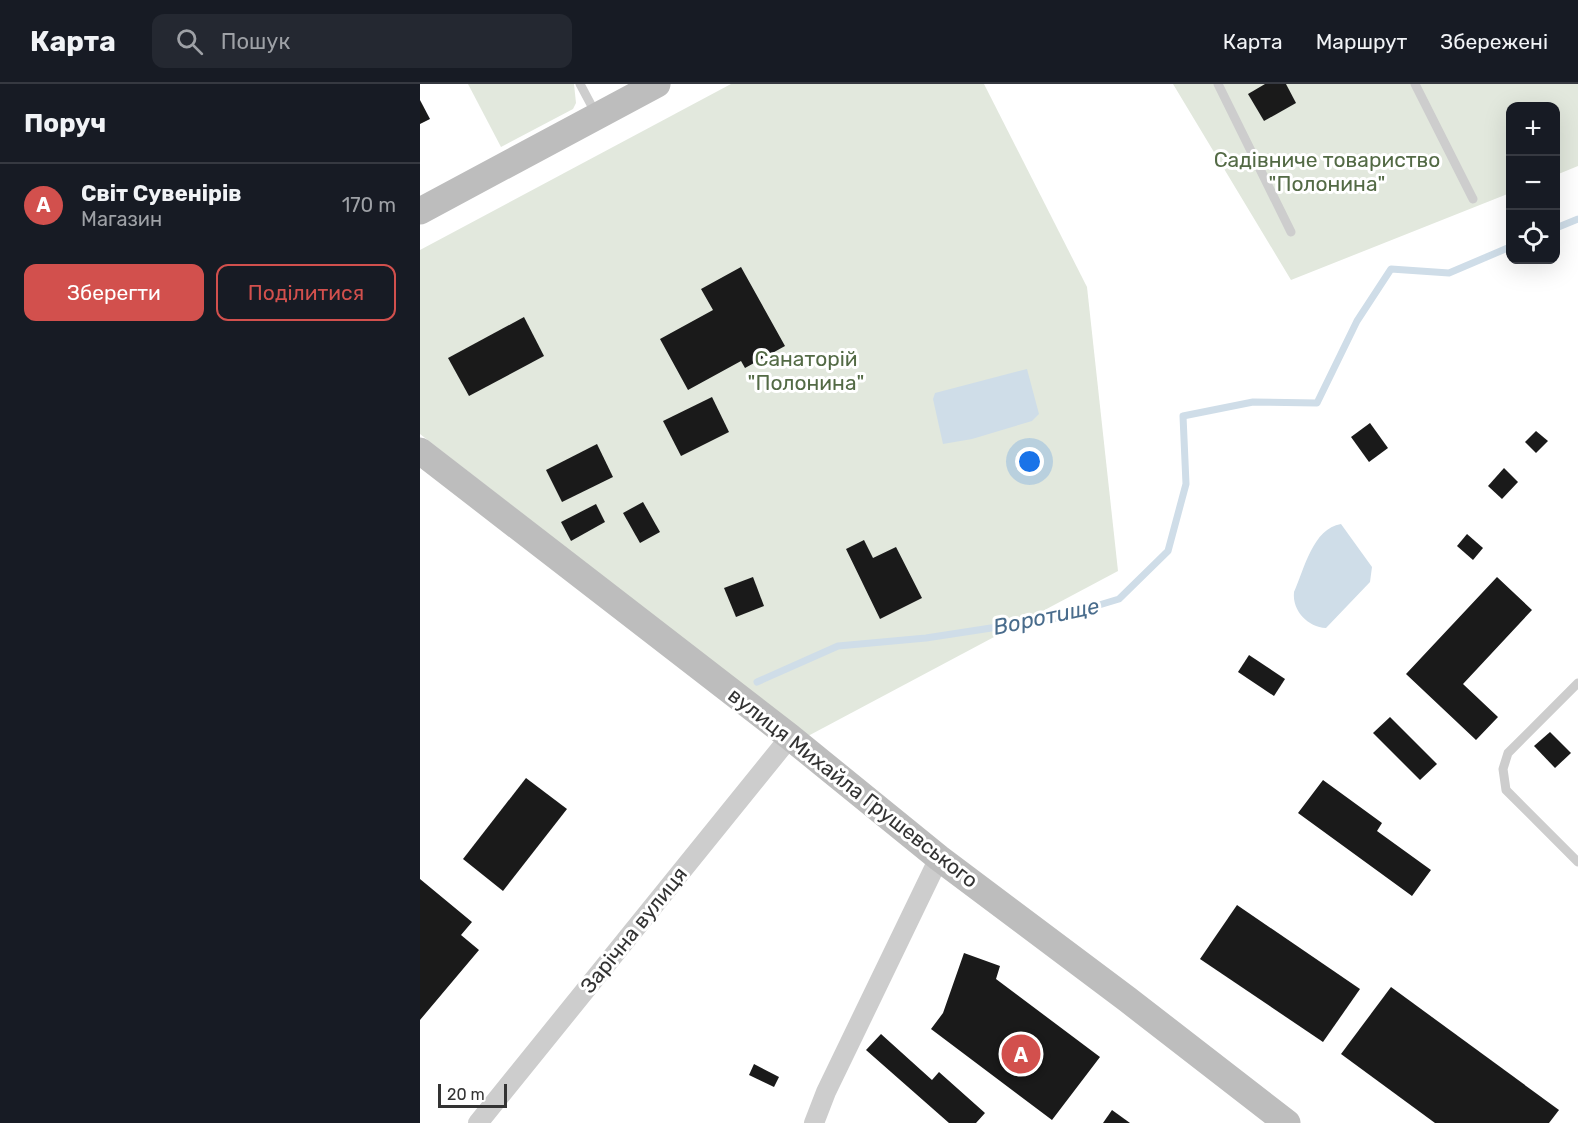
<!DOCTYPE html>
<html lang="uk">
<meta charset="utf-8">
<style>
:root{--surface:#171b24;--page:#242831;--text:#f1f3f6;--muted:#9ea1a6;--line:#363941;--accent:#d2504d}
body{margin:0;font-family:Rubik,sans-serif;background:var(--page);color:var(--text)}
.controls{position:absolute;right:18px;top:18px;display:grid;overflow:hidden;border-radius:12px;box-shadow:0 6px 24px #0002}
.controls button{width:54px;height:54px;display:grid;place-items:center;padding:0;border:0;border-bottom:2px solid var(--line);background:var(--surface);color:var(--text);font:30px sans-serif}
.scale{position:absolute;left:18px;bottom:15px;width:69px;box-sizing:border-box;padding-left:6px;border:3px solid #333;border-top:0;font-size:16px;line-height:21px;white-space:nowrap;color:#333;-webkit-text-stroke:4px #fff;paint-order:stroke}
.you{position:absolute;left:610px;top:378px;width:21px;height:21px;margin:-15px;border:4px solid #fff;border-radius:50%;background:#1a73e8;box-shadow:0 0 0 9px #1a73e833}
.badge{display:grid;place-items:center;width:39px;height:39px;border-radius:50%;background:var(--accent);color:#fff;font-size:20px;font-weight:700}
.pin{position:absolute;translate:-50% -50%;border:3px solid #fff;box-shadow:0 2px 6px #0006}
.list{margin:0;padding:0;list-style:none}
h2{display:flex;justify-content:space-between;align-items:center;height:78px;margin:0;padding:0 24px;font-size:26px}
h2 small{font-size:20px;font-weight:400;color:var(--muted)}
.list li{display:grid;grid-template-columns:39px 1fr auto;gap:18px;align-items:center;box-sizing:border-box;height:84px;padding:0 24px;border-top:2px solid var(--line)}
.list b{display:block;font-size:22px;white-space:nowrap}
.list p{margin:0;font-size:20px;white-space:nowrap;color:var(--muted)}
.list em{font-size:20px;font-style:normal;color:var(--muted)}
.actions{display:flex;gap:12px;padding:18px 24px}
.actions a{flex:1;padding:14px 0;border:2px solid var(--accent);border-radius:12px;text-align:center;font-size:21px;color:var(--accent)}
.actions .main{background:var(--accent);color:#fff}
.icon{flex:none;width:33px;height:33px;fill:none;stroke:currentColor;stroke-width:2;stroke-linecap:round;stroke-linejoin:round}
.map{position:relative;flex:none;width:1158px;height:1039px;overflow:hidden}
header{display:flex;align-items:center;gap:36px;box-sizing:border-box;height:84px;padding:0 30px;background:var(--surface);border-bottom:2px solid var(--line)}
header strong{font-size:28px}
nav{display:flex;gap:33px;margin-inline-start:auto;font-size:21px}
.search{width:420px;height:54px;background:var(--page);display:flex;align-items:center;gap:15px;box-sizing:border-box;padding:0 21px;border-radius:12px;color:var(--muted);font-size:22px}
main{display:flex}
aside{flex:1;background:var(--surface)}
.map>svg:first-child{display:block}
.green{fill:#e2e8dd}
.water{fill:#cfdde8}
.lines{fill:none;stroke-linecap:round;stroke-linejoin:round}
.stream{stroke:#cfdde8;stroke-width:7}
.building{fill:#1a1a1a}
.lane{stroke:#cdcdcd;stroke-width:9}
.street{stroke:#cdcdcd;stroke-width:20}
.secondary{stroke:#bdbdbd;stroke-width:27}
.labels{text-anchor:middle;stroke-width:6;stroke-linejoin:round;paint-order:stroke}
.park-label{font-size:21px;fill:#536a45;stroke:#fff}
.street-label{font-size:21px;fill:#333;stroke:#fff}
.water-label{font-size:22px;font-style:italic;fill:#496c8c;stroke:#fff}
</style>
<header>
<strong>Карта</strong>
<div class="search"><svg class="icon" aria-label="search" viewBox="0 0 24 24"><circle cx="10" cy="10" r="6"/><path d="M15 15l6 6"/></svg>Пошук</div>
<nav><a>Карта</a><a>Маршрут</a><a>Збережені</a></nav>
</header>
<main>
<aside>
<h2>Поруч<small></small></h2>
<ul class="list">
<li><span class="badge">A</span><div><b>Світ Сувенірів</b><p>Магазин</p></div><em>170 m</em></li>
</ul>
<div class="actions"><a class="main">Зберегти</a><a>Поділитися</a></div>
</aside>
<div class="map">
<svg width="1158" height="1039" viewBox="0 0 1158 1039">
<rect width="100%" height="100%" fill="#fff"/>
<!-- green -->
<g class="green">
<path d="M48,0h106l2,19 -3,6 -72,38z"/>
<path d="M311,0h253l103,203 31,284 -310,165 -388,-302v-184z"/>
<path d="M753,0h405v82l-22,9v-69h-46v87l-219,87z"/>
</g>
<!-- water -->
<g class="water">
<path d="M607,285l12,45 -7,7 -60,18 -29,5 -10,-45 2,-6z"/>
<path d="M921,440l31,43 -2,15 -44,46c-18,-1 -34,-17 -32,-36 10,-22 19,-64 47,-68z"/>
</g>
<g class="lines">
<!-- stream -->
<g class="stream">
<path d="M1136,144l22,-9"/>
<path d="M337,598l81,-36 88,-8 130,-20 63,-19 49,-48 18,-67 -3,-68 70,-14 64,1 40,-82 34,-52 58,4 61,-26"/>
</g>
</g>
<!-- building -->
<g class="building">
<path d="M845,0h21l10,19 -32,18 -16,-27z"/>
<path d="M0,16l10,19 -10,5z"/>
<path d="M321,183l44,79 -40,22 -4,-7 -53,29 -28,-51 53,-29 -12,-21z"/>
<path d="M104,233l20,39 -75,40 -21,-38z"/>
<path d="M292,313l17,35 -48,24 -18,-35z"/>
<path d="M950,339l18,25 -19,14 -18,-25z"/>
<path d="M1116,347l12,10 -12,12 -11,-11z"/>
<path d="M177,360l16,33 -51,25 -16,-32z"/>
<path d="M1084,384l14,14 -16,17 -14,-13z"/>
<path d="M223,418l17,30 -20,11 -17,-30z"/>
<path d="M176,420l9,18 -34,19 -10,-19z"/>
<path d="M1047,450l16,14 -10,12 -16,-14z"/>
<path d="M444,456l9,18 23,-11 26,51 -42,21 -34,-70z"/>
<path d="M333,493l11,29 -28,11 -12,-29z"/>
<path d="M1077,493l35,33 -69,74 35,33 -22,23 -70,-66z"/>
<path d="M829,571l36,24 -11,17 -36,-24z"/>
<path d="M970,633l47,47 -17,16 -47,-47z"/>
<path d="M1130,648l21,21 -16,15 -21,-22z"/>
<path d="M106,694l41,31 -64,82 -40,-32z"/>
<path d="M903,696l59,43 -5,8 54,39 -19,26 -114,-83z"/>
<path d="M0,795l52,43 -11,13 18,15 -59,70z"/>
<path d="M817,821l123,84 -37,53 -123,-83z"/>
<path d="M544,869l36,13 -4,13 104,78 -48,63 -121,-91 12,-16z"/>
<path d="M971,903l168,123 -10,13h-114l-94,-69z"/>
<path d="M461,950l51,46 7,-8 46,41 -9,10h-27l-83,-73z"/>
<path d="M334,980l25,13 -5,10 -25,-12z"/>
<path d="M692,1026l18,13h-27z"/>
</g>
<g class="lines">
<!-- lane -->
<g class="lane">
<path d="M160,0l16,30"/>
<path d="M798,0l73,148"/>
<path d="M995,0l58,115"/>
<path d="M1158,599l-70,70 -5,16 3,21 72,72"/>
</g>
<!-- street -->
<g class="street">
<path d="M58,1039l312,-386"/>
<path d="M394,1039l12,-31 113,-234"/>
</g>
<!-- secondary -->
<g class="secondary">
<path d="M0,127l237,-127"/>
<path d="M0,367l370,286 149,121 188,141 160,124"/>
</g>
</g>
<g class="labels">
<!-- park labels -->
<g class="park-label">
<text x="907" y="83">Садівниче товариство<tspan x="907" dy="24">"Полонина"</tspan></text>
<text x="386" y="282">Санаторій<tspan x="386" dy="24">"Полонина"</tspan></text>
</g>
<!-- street labels -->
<g class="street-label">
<text transform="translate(433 704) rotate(38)" y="7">вулиця Михайла Грушевського</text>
<text transform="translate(214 846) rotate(-51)" y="7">Зарічна вулиця</text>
</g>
<!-- water labels -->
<g class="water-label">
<text transform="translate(626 532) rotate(-12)" y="8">Воротище</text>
</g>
</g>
</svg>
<div class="controls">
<button>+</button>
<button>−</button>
<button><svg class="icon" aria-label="locate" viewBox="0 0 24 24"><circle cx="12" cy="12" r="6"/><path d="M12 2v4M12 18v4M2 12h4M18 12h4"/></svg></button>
</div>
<div class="scale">20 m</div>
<div class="you"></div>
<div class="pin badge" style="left:601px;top:970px">A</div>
</div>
</main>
